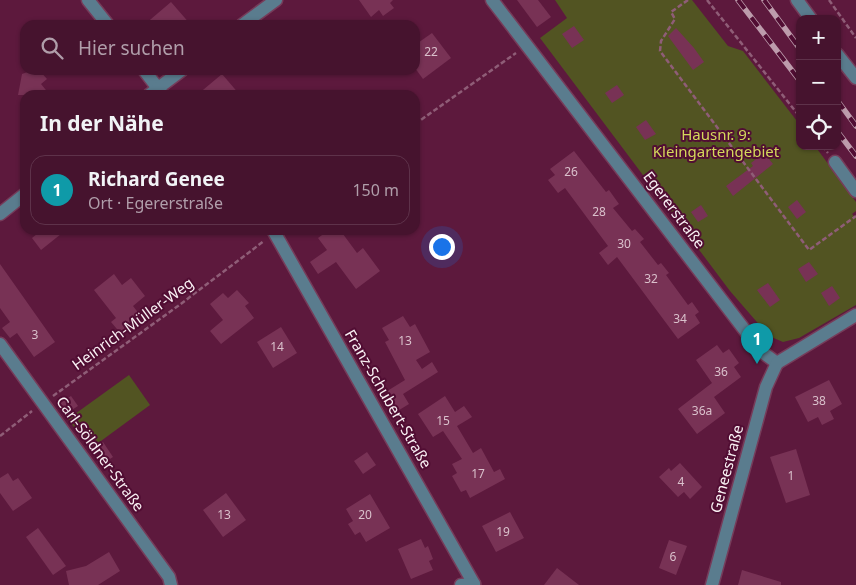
<!DOCTYPE html>
<html lang="de">
<meta charset="utf-8">
<style>
:root{--surface:#46132e;--page:#4d1c36;--text:#f1f3f6;--muted:#b09eaa;--line:#5e324a;--accent:#2bd5ac}
body{margin:0;font-family:"Noto Sans",sans-serif;background:var(--page);color:var(--text)}
.controls{position:absolute;right:15px;top:15px;display:grid;overflow:hidden;border-radius:10px;box-shadow:0 1px 4px #0004}
.controls button{width:45px;height:45px;display:grid;place-items:center;padding:0;border:0;border-bottom:1px solid var(--line);background:var(--surface);color:var(--text);font:25px sans-serif}
.you{position:absolute;left:441px;top:246px;width:18px;height:18px;margin:-12px;border:4px solid #fff;border-radius:50%;background:#1a73e8;box-shadow:0 0 0 8px #1a73e833}
.badge{display:grid;place-items:center;width:32px;height:32px;border-radius:50%;background:var(--accent);color:#fff;font-size:16px;font-weight:700}
.pin{position:absolute;translate:-50% -41px;filter:drop-shadow(0 1px 2px #0008)}
.pin::after{content:'';position:absolute;top:26px;width:18px;height:15px;background:inherit;clip-path:polygon(0 0,100% 0,50% 100%)}
.list{margin:0;padding:0;list-style:none}
h2{display:flex;justify-content:space-between;align-items:center;height:65px;margin:0;padding:0 20px;font-size:21px}
h2 small{font-size:16px;font-weight:400;color:var(--muted)}
.list li{display:grid;grid-template-columns:32px 1fr auto;gap:15px;align-items:center;box-sizing:border-box;height:70px;margin:0 10px 10px;padding:0 10px;border:1px solid var(--line);border-radius:15px}
.list b{display:block;font-size:19px;white-space:nowrap}
.list p{margin:0;font-size:16px;white-space:nowrap;color:var(--muted)}
.list em{font-size:16px;font-style:normal;color:var(--muted)}
.icon{flex:none;width:28px;height:28px;fill:none;stroke:currentColor;stroke-width:2;stroke-linecap:round;stroke-linejoin:round}
.map{position:relative;flex:none;width:856px;height:585px;overflow:hidden}
.search{position:absolute;background:var(--surface);box-shadow:0 1px 4px #0004;left:20px;top:20px;width:400px;height:55px;display:flex;align-items:center;gap:12px;box-sizing:border-box;padding:0 18px;border-radius:15px;color:var(--muted);font-size:19px}
.panel{position:absolute;background:var(--surface);box-shadow:0 1px 4px #0004;left:20px;top:90px;width:400px;height:145px;border-radius:15px}
.map>svg:first-child{display:block}
.green{fill:#525422}
.building{fill:#783255}
.lines{fill:none;stroke-linecap:round;stroke-linejoin:round}
.minor-casing{stroke:#763c5a;stroke-width:15}
.path{stroke:#8f5d77;stroke-width:2.5;stroke-dasharray:5 2.5;stroke-linecap:butt}
.minor{stroke:#5a7c8e;stroke-width:12}
.rail-casing{stroke:#bd9cac;stroke-width:5.5}
.rail{stroke:#510d33;stroke-width:4;stroke-dasharray:11;stroke-linecap:butt}
.labels{text-anchor:middle;stroke-width:4;stroke-linejoin:round;paint-order:stroke}
.number-label{font-size:12px;fill:#dac1cc}
.park-label{font-size:15px;fill:#d3d85b;stroke:#510d33}
.street-label{font-size:15px;fill:#faf1f4;stroke:#510d33}
</style>
<div class="map">
<svg width="856" height="585" viewBox="0 0 856 585">
<rect width="100%" height="100%" fill="#5d193d"/>
<!-- green -->
<g class="green">
<path d="M555,0h137l36,46 15,5 57,74v21h15l41,56v9l-4,3 4,4v87l-57,33 -16,4 -14,-6 -39,-45 -190,-253 27,-20z"/>
<path d="M129,375l21,30 -60,44 -22,-30z"/>
</g>
<!-- building -->
<g class="building">
<path d="M359,0h34l-3,3 4,5 -11,8 -4,-6 -8,7z"/>
<path d="M517,0h21l13,17 -14,10z"/>
<path d="M171,2l20,23h-47z"/>
<path d="M574,26l10,14 -12,8 -10,-14z"/>
<path d="M676,28l18,20 10,14 -11,8 -25,-34z"/>
<path d="M432,33l19,25 -28,21 -8,-11v-23z"/>
<path d="M33,70h6l8,9 -6,5 9,11h-32l4,-21z"/>
<path d="M222,74l18,21h-43z"/>
<path d="M617,85l7,10 -12,8 -7,-10z"/>
<path d="M646,120l10,14 -11,6 -9,-13z"/>
<path d="M574,151l32,41 3,-2 10,14 -6,4 19,23 3,-2 9,10 -4,3 18,23 3,-2 8,10 -3,2 22,30 4,-3 7,10 -4,3 5,8 -22,16 -61,-82 -9,8 -9,-12 9,-7 -43,-58 -7,5 -10,-13 7,-5 -5,-6z"/>
<path d="M764,153l9,11 -40,32 -7,-10 27,-20 -2,-3z"/>
<path d="M797,200l9,12 -9,7 -9,-12z"/>
<path d="M701,205l7,11 -10,6 -7,-10z"/>
<path d="M42,230h24l-25,20 -9,-12z"/>
<path d="M329,230h11l17,23 6,-5 17,23 -24,18 -20,-27 -18,12 -8,-12 17,-12 -9,-12z"/>
<path d="M809,262l9,12 -12,8 -8,-13z"/>
<path d="M0,264l55,78 -21,15 -17,-24 -7,5 -8,-10 8,-6 -10,-14z"/>
<path d="M114,274l8,11 9,-7 14,18 -12,10 10,13 -21,16 -11,-13 5,-4 -22,-28z"/>
<path d="M768,283l12,17 -10,7 -13,-17z"/>
<path d="M832,286l8,12 -11,8 -8,-13z"/>
<path d="M237,290l12,13 -4,3 9,12 -33,26 -11,-13 13,-11 -13,-16 13,-11 5,5z"/>
<path d="M403,316l7,11 5,-3 15,28 -14,8 6,9 10,-7 6,10 -35,22 6,10 -13,8 -12,-19 21,-13 -20,-38 4,-2 -7,-12z"/>
<path d="M281,327l16,26 -24,15 -16,-26z"/>
<path d="M717,345l6,8 6,-4 10,14 -5,4 7,10 -27,20 11,16 -28,21 -19,-25 34,-26 -16,-23z"/>
<path d="M829,380l13,24 -12,7 4,8 -12,6 -4,-8 -10,5 -13,-25z"/>
<path d="M71,396l7,10 -14,9 -7,-10z"/>
<path d="M445,396l10,16 9,-6 8,11 -15,9 16,27 8,-5 13,24 6,-3 5,10 -35,19 -4,-8 -5,2 -9,-16 5,-3 -5,-9 10,-5 -19,-28 -10,6 -15,-23z"/>
<path d="M103,442l10,15 -11,7 -10,-14z"/>
<path d="M796,449l14,46 -24,8 -16,-46z"/>
<path d="M367,452l9,13 -13,9 -9,-13z"/>
<path d="M680,463l22,24 -12,12 -6,-7 -6,5 -19,-20 10,-9 2,3z"/>
<path d="M8,473l5,8 5,-3 14,20 -19,13 -13,-18v-15z"/>
<path d="M226,493l20,27 -23,17 -20,-27z"/>
<path d="M370,494l20,34 -24,14 -6,-10 -5,3 -7,-11 5,-3 -7,-12z"/>
<path d="M510,512l14,26 -28,14 -14,-26z"/>
<path d="M38,528l28,38 -13,9 -27,-38z"/>
<path d="M421,539l4,9 3,-2 5,13 -4,2 4,9 -22,9 -13,-30z"/>
<path d="M669,540l18,6 -11,29 -17,-7z"/>
<path d="M109,552l11,19 -22,14h-29l-3,-14 20,-5z"/>
<path d="M557,568l22,17h-35z"/>
<path d="M742,570l39,12v3h-43z"/>
</g>
<g class="lines">
<!-- minor casing -->
<g class="minor-casing">
<g id="minor">
<path d="M88,0l20,25"/>
<path d="M492,0l255,333 15,19 15,11"/>
<path d="M797,0l14,19"/>
<path d="M242,25l34,-25"/>
<path d="M837,54l19,24"/>
<path d="M144,70l19,25"/>
<path d="M149,95l33,-25"/>
<path d="M835,162l21,29"/>
<path d="M0,214l25,-20"/>
<path d="M273,230l201,354"/>
<path d="M0,344l169,233 2,8"/>
<path d="M777,363l79,-48"/>
<path d="M461,585l13,-1"/>
<path d="M712,585l54,-198 11,-24"/>
</g>
</g>
<!-- path -->
<g class="path">
<path d="M688,0l-17,12 4,7 -14,22 -1,10 149,199 47,-34"/>
<path d="M707,0l93,117"/>
<path d="M829,0l27,38"/>
<path d="M415,124l101,-71"/>
<path d="M822,146l6,7"/>
<path d="M53,396l125,-90 86,-65"/>
<path d="M0,436l32,-25"/>
</g>
<!-- minor -->
<use href="#minor" class="minor"/>
<!-- rail casing -->
<g class="rail-casing">
<g id="rail">
<path d="M738,0l62,81"/>
<path d="M764,0l36,49"/>
<path d="M837,100l19,26"/>
<path d="M837,131l19,25"/>
</g>
</g>
<!-- rail -->
<use href="#rail" class="rail"/>
</g>
<g class="labels">
<!-- number labels -->
<g class="number-label">
<text x="431" y="56">22</text>
<text x="571" y="176">26</text>
<text x="599" y="216">28</text>
<text x="624" y="248">30</text>
<text x="651" y="283">32</text>
<text x="680" y="323">34</text>
<text x="35" y="339">3</text>
<text x="405" y="345">13</text>
<text x="277" y="351">14</text>
<text x="721" y="376">36</text>
<text x="819" y="405">38</text>
<text x="702" y="415">36a</text>
<text x="443" y="425">15</text>
<text x="478" y="478">17</text>
<text x="791" y="480">1</text>
<text x="681" y="486">4</text>
<text x="224" y="519">13</text>
<text x="365" y="519">20</text>
<text x="503" y="536">19</text>
<text x="673" y="561">6</text>
</g>
<!-- park labels -->
<g class="park-label">
<text x="716" y="140">Hausnr. 9:<tspan x="716" dy="17">Kleingartengebiet</tspan></text>
</g>
<!-- street labels -->
<g class="street-label">
<text transform="translate(674 210) rotate(53)" y="5">Egererstraße</text>
<text transform="translate(133 324) rotate(-36)" y="5">Heinrich-Müller-Weg</text>
<text transform="translate(388 399) rotate(60)" y="5">Franz-Schubert-Straße</text>
<text transform="translate(100 454) rotate(54)" y="5">Carl-Söldner-Straße</text>
<text transform="translate(727 469) rotate(-75)" y="5">Geneestraße</text>
</g>
</g>
</svg>
<div class="controls">
<button>+</button>
<button>−</button>
<button><svg class="icon" aria-label="locate" viewBox="0 0 24 24"><circle cx="12" cy="12" r="6"/><path d="M12 2v4M12 18v4M2 12h4M18 12h4"/></svg></button>
</div>
<div class="you"></div>
<div class="pin badge" style="left:757px;top:364px;background:#0f9aa8">1</div>
<div class="search"><svg class="icon" aria-label="search" viewBox="0 0 24 24"><circle cx="10" cy="10" r="6"/><path d="M15 15l6 6"/></svg>Hier suchen</div>
<section class="panel">
<h2>In der Nähe<small></small></h2>
<ul class="list">
<li><span class="badge" style="background:#0f9aa8">1</span><div><b>Richard Genee</b><p>Ort · Egererstraße</p></div><em>150 m</em></li>
</ul>
</section>
</div>
